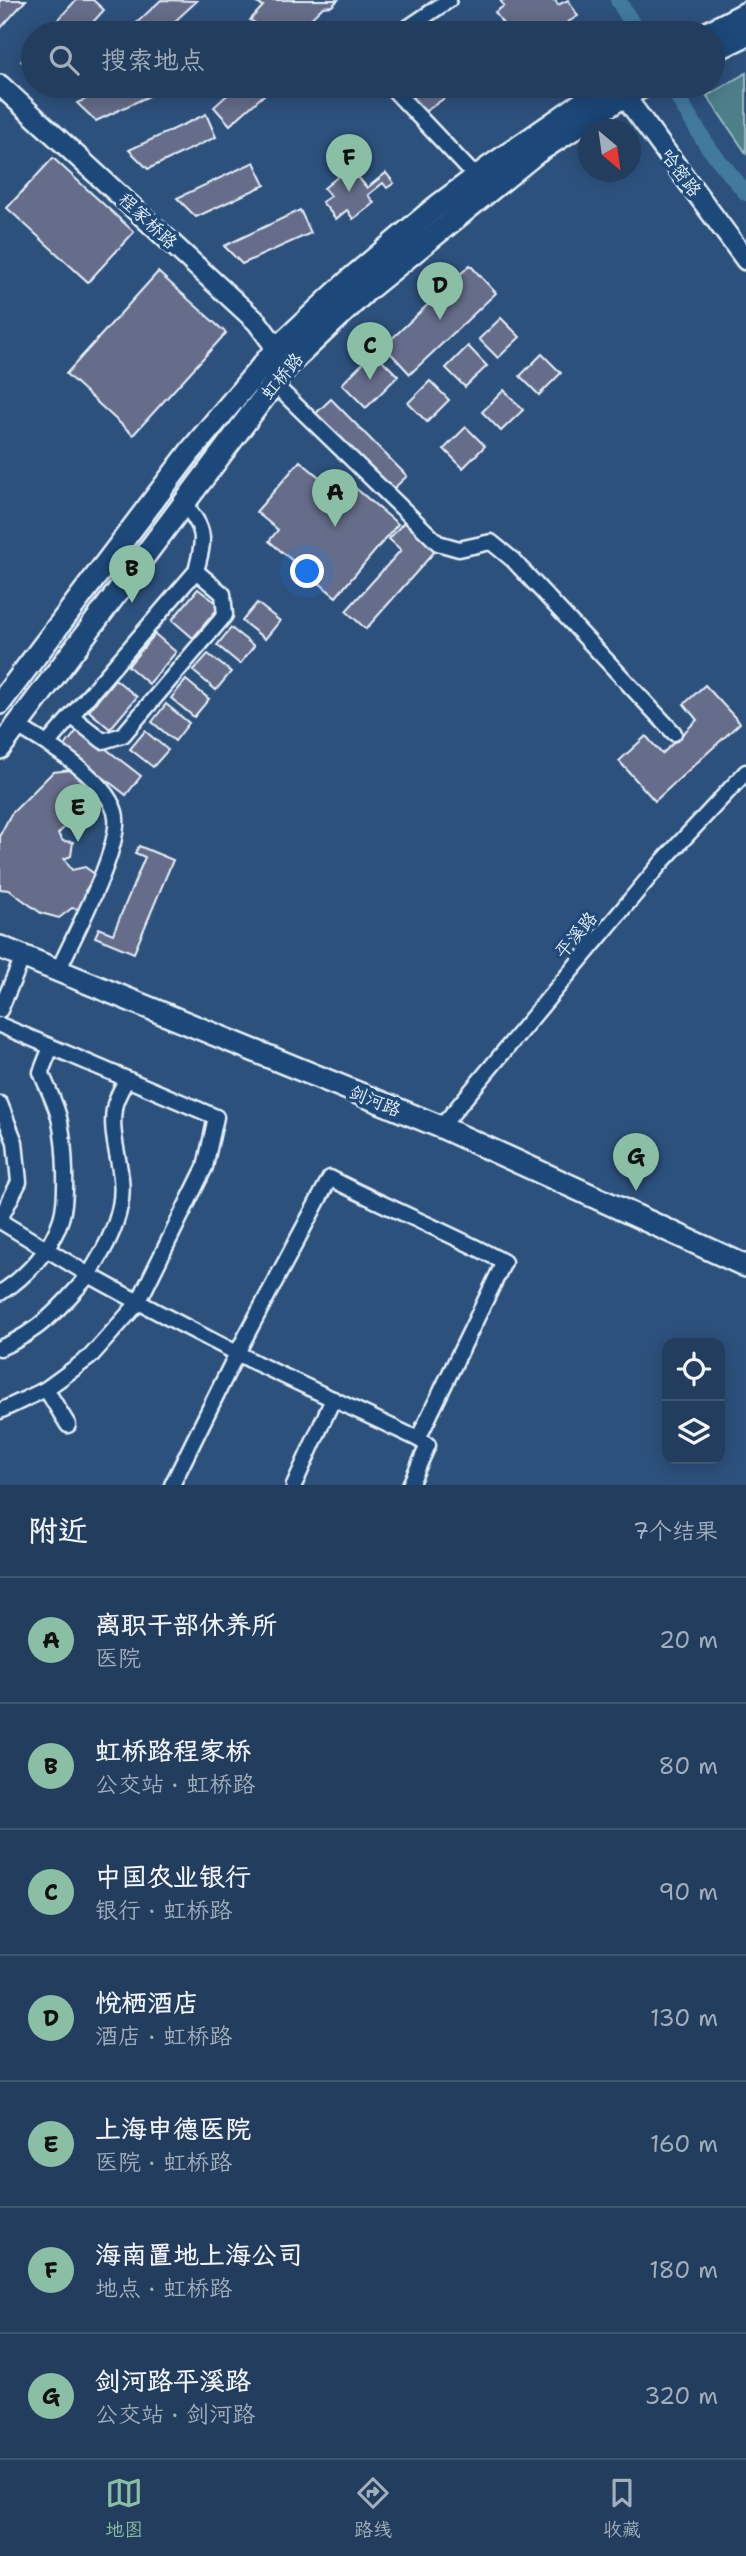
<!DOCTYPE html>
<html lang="zh">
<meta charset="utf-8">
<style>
:root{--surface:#223d5e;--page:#2a4464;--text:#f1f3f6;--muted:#a2aebc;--line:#3f5673;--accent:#8abfa5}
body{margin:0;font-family:"Shantell Sans","LXGW WenKai TC",sans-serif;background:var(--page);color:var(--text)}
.controls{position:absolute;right:21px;bottom:21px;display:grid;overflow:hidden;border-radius:14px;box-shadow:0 4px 18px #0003}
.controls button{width:63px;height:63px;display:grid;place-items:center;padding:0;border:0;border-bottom:2px solid var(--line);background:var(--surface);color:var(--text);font:35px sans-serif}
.compass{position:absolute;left:578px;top:119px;width:63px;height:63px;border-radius:50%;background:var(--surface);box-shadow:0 4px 18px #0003;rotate:151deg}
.you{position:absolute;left:308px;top:572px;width:24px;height:24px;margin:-18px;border:5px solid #fff;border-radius:50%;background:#1a73e8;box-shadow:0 0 0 10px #1a73e833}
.badge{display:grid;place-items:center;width:46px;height:46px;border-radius:50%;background:var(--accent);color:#111;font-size:23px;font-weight:700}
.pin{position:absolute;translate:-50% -58px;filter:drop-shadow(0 2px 4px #0008)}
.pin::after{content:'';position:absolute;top:37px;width:24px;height:21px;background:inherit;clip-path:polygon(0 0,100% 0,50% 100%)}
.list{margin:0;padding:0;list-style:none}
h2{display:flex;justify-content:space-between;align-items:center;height:91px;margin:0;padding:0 28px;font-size:30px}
h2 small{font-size:23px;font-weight:400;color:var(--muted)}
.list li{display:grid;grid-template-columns:46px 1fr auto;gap:21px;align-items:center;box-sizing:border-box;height:126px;padding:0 28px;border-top:2px solid var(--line)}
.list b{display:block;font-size:26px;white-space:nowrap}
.list p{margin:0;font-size:23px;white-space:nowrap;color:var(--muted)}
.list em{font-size:23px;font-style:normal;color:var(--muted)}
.icon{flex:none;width:38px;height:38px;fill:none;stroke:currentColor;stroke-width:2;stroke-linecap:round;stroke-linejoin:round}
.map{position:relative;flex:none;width:746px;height:1485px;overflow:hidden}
.search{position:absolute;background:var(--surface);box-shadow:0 4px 18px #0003;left:21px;right:21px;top:21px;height:77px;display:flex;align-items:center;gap:18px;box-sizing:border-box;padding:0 24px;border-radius:38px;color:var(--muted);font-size:26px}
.sheet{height:973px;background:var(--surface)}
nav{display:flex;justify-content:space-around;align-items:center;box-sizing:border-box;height:98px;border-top:2px solid var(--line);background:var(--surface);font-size:19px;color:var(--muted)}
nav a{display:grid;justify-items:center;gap:4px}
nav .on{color:var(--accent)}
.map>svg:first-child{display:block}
.green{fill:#4e7f89;stroke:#9bb8c0;stroke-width:2}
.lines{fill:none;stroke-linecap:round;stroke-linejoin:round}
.canal{stroke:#427a9d;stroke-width:16}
.building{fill:#666d8a;stroke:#e8f1f8;stroke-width:2}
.street-casing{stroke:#e8f1f8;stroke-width:19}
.secondary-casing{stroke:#e8f1f8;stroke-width:24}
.primary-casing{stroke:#e8f1f8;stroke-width:26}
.street{stroke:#1f4a7a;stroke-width:14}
.secondary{stroke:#1f4a7a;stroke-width:19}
.primary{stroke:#1f4a7a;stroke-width:21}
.labels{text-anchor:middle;stroke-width:7;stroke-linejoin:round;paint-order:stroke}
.street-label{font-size:18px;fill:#e8f1f8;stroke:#1f4a7a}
</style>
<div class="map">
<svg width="746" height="1485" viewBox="0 0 746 1485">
<rect width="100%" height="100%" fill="#2d517d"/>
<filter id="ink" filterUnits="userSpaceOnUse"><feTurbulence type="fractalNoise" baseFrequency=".0143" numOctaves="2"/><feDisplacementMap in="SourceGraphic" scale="14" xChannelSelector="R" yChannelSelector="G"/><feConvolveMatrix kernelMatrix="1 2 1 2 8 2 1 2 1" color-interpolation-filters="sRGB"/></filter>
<g filter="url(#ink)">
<!-- green -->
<path class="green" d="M746,73v80l-39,-57z"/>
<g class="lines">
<!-- canal -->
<g class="canal">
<path d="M618,0l20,33"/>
<path d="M671,86l37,61 38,46"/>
</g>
</g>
<!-- building -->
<g class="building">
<path d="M0,0h26l-26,29z"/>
<path d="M76,0h17l11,10 -21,23h-37z"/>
<path d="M161,0l36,1 -35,32h-29l-3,-4z"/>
<path d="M259,0h79l-6,6 -9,1 -20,19 6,7h-37l-22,-13 13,-14 -7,-3z"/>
<path d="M500,0h55l3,5 10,-5 10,16 -28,17h-41l-14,-21 9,-6z"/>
<path d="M33,48v24l-12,-11z"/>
<path d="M114,86h49l1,3 -68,32 -19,-18z"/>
<path d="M237,86h37l-44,39 -16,-18z"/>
<path d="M417,86h45l-39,27 -11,-15 9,-6z"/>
<path d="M206,114l10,23 -68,32 -19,-19z"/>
<path d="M53,158l81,74 -46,50 -81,-74z"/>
<path d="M254,162l11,23 -69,32 -19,-19z"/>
<path d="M350,167l17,21 19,-15 8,10 -7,5 -4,-5 -15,12 6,8 -21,16 -6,-9 -11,9 -14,-17 9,-6 -7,-8z"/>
<path d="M300,210l11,23 -69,31 -18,-18z"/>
<path d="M470,265l26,28 -86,81 -26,-28z"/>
<path d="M158,272l68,61 -93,102 -67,-61z"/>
<path d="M501,318l19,19 -22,21 -19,-19z"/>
<path d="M468,346l19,20 -22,21 -19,-19z"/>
<path d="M374,352l24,24 -32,32 -24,-24z"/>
<path d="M542,354l19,19 -22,22 -19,-19z"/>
<path d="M430,381l19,19 -22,22 -19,-19z"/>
<path d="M504,390l19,20 -22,21 -19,-19z"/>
<path d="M331,399l76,77 -17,16 -76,-77z"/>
<path d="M466,427l19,19 -22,22 -19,-19z"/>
<path d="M300,461l24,20 10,-11 64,54 -62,73 -67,-56 9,-11 -22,-18z"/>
<path d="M404,522l32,28 -70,79 -20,-18 55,-61 -12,-11z"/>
<path d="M198,589l22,17 -27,32 -21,-18z"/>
<path d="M257,603l23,18 -15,18 -23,-18z"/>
<path d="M231,628l23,18 -14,18 -23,-19z"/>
<path d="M155,634l21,18 -27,32 -21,-18z"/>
<path d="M208,654l23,18 -15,18 -23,-19z"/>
<path d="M115,679l22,18 -27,32 -21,-18z"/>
<path d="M186,680l23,19 -15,18 -23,-19z"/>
<path d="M705,685l35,38 -85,78 -36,-40 27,-25 16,18 35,-34 -13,-16z"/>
<path d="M166,704l23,19 -14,18 -23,-19z"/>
<path d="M79,728l62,48 -15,19 -62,-48z"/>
<path d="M145,731l23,19 -15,17 -23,-18z"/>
<path d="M71,770l18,8 -5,10 9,8 -35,38 5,7 10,1 -2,14 -7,3 8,11 13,-3 11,8 -11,16 2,10 -7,8 -8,-1 -13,10 -18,-5 -32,-23 -9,-1v-54l11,-21 42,-42z"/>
<path d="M139,846l34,14 -39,93 -39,-16 4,-9 14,6 32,-77 -10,-4z"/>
</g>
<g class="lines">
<!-- street casing -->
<g class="street-casing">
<g id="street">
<path d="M400,33l49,-33"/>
<path d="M390,86l86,91"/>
<path d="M274,384l164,159 21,6 32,-7 22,18 161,173"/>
<path d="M71,716l32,25 20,-6 102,-120 -2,-21 -27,-23"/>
<path d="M17,726c30,17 88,52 98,86 10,31 -43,127 -57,159"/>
<path d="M48,743l148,-172c9,-33 10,-41 -12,-67"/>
<path d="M0,1010l23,-53"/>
<path d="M0,1025l216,92 -11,50 -67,136 -48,54 -44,32 -46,22"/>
<path d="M0,1104l15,38 4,40 -19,37"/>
<path d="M441,1127l221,-265 84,-90"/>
<path d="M0,1221l89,54c13,-22 26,-43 31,-69 7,-33 -11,-64 -6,-97 1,-10 8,-21 13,-30"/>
<path d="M0,1293c26,-16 52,-44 61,-74 7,-21 4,-74 -1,-97 -3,-17 -13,-34 -19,-50l10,-25"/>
<path d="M0,1348c39,-16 62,-42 89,-73 55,31 111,59 167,88l162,76 86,-177c-57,-31 -117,-54 -174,-84l-93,175 -65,132"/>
<path d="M46,1389l22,36"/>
<path d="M294,1485l39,-86"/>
<path d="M410,1485l18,-40 -10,-6"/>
</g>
</g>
<!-- secondary casing -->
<g class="secondary-casing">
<g id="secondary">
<path d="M0,85l257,237 29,39"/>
<path d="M617,86l129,174"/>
</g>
</g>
<!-- primary casing -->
<g class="primary-casing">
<g id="primary">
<path d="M707,33l39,-20"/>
<path d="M713,51l33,-16"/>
<path d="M0,703l190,-251 87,-104 76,-71 82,-69 56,-42 116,-80"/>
<path d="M0,748l288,-383 79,-75 169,-137 88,-57 20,-10"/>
<path d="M0,947l441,180 305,139"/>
</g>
</g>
<!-- street -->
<use href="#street" class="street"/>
<!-- secondary -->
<use href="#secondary" class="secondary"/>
<!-- primary -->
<use href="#primary" class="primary"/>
</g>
</g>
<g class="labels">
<!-- street labels -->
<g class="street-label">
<text transform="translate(681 173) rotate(53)" y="6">哈密路</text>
<text transform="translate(148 221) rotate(43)" y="6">程家桥路</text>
<text transform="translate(282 376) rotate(-50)" y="6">虹桥路</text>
<text transform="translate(576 935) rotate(-50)" y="6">平溪路</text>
<text transform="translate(375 1101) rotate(22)" y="6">剑河路</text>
</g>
</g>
</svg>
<div class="controls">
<button><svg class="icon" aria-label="locate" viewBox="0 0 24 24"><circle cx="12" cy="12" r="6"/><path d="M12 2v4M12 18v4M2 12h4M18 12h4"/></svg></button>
<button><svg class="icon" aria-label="layers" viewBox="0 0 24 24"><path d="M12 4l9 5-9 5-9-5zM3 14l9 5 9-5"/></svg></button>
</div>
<svg class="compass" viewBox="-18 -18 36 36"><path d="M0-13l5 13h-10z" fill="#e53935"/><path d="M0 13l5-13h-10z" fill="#a2aebc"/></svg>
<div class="you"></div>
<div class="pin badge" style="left:335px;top:527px">A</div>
<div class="pin badge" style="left:132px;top:603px">B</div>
<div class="pin badge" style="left:370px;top:380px">C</div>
<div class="pin badge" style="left:440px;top:320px">D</div>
<div class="pin badge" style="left:78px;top:842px">E</div>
<div class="pin badge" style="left:349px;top:192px">F</div>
<div class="pin badge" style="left:636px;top:1191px">G</div>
<div class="search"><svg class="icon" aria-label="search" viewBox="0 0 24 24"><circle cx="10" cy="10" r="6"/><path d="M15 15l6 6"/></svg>搜索地点</div>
</div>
<section class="sheet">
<h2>附近<small>7个结果</small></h2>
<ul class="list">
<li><span class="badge">A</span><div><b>离职干部休养所</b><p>医院</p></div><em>20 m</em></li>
<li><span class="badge">B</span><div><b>虹桥路程家桥</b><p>公交站 · 虹桥路</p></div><em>80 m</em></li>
<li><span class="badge">C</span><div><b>中国农业银行</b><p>银行 · 虹桥路</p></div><em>90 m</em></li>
<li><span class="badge">D</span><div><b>悦栖酒店</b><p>酒店 · 虹桥路</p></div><em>130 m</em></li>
<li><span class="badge">E</span><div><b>上海申德医院</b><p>医院 · 虹桥路</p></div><em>160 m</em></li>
<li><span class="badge">F</span><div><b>海南置地上海公司</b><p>地点 · 虹桥路</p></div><em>180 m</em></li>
<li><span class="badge">G</span><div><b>剑河路平溪路</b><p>公交站 · 剑河路</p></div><em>320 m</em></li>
</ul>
</section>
<nav>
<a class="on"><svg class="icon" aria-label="map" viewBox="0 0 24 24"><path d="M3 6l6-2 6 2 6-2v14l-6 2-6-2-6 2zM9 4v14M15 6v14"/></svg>地图</a>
<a><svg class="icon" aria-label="directions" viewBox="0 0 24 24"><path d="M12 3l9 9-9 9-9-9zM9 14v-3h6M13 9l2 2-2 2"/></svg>路线</a>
<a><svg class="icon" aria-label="saved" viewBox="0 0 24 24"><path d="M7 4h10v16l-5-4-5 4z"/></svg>收藏</a>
</nav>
